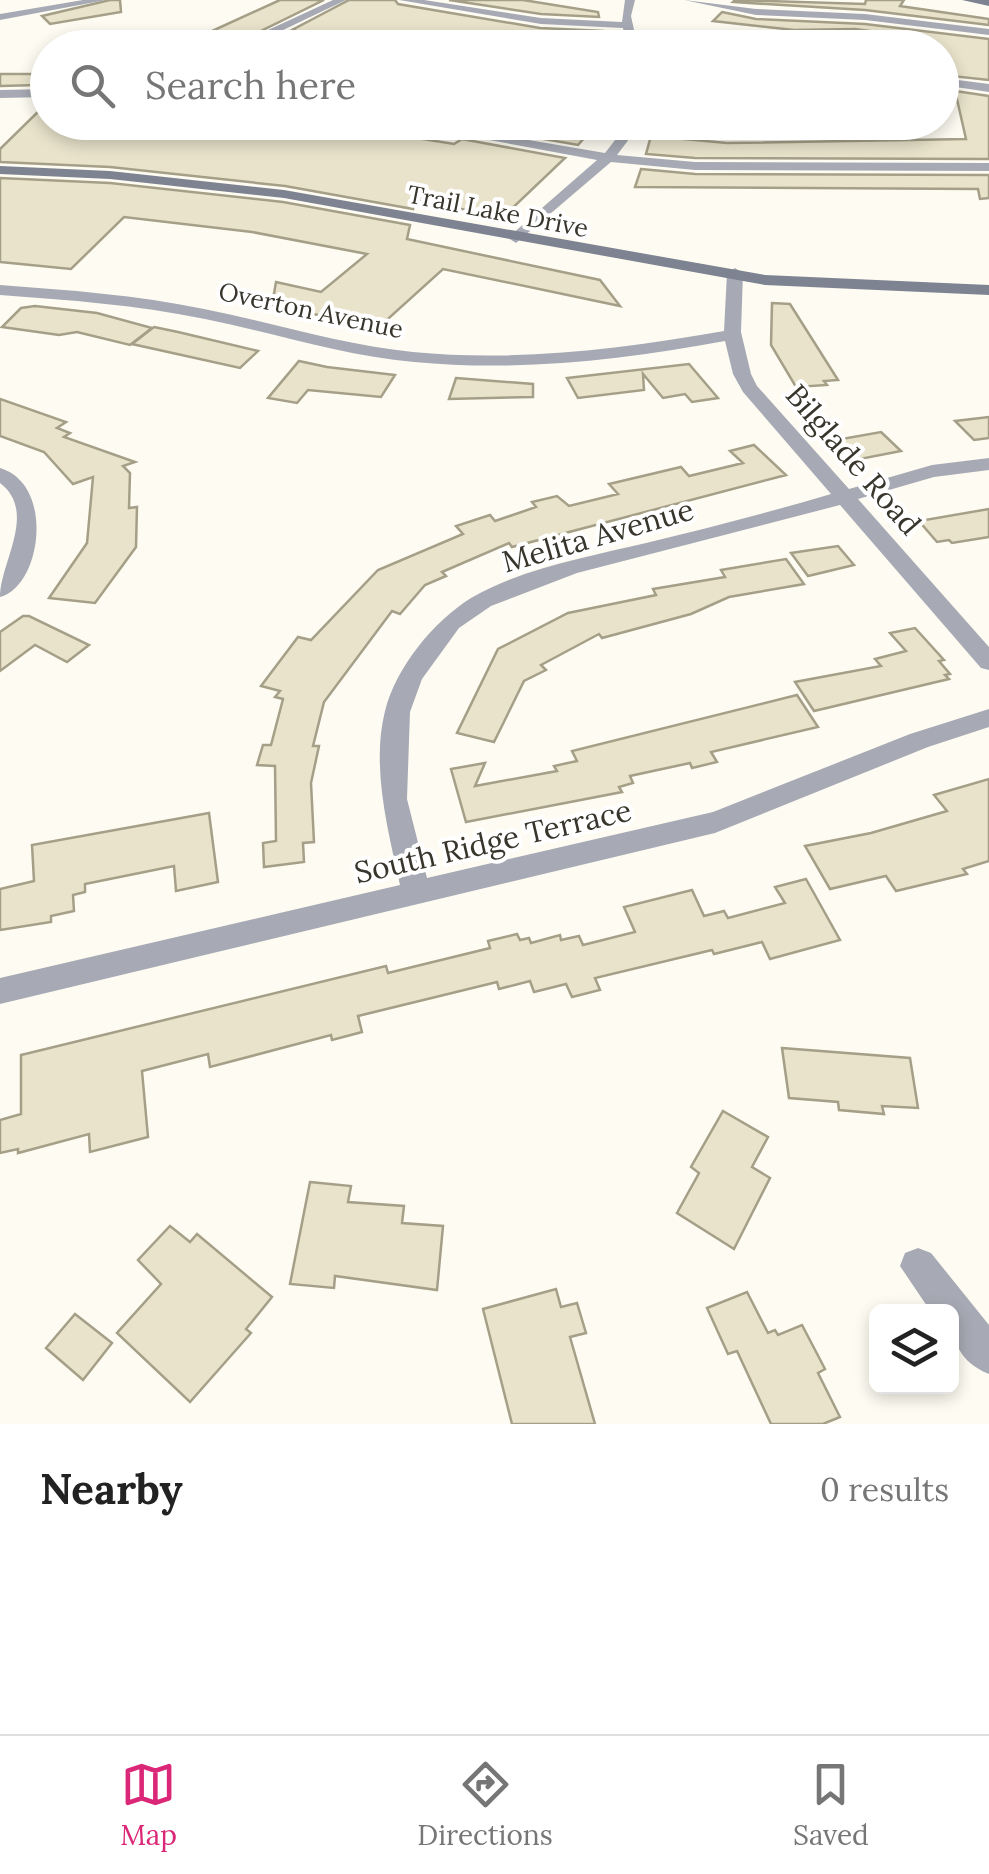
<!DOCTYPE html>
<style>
:root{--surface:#fff;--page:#f2f2f2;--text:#222;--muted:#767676;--line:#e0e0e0;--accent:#db2777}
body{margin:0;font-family:Lora,serif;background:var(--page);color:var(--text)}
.controls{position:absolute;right:30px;bottom:30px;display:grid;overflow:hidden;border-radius:15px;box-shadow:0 5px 15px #0003}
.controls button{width:90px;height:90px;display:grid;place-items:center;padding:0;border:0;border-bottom:2px solid var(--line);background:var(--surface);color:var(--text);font:50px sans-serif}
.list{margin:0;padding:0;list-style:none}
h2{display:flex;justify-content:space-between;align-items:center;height:130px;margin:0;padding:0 40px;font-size:42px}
h2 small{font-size:32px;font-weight:400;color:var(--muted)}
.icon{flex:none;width:55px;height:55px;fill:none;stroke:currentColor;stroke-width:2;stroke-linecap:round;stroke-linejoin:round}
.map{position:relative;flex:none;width:989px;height:1424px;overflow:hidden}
.search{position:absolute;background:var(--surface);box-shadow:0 5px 15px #0003;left:30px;right:30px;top:30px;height:110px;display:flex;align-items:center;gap:25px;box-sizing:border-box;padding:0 35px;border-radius:55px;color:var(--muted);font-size:38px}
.sheet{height:310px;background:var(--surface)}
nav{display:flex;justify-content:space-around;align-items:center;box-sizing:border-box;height:140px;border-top:2px solid var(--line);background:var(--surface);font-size:28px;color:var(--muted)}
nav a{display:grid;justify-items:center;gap:5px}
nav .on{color:var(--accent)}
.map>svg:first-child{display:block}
.building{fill:#e9e3cb;stroke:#a59f88;stroke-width:2.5}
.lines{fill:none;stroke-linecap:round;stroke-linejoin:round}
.street{fill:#a7aab4;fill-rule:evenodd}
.secondary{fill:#7e8391;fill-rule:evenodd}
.labels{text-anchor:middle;stroke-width:8;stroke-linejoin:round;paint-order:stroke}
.far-street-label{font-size:25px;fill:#38362c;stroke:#fff}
.street-label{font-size:30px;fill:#38362c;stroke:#fff}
</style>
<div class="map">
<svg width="989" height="1424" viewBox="0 0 989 1424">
<rect width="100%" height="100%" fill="#fefcf2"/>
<!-- building -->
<g class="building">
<path d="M110,0h10l1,12 -71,12 -8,-8z"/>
<path d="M280,0h44l-98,48h-51z"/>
<path d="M349,0h46l3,4 142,24 63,3 1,12 -52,5h-143l-56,-9 -1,5 -60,-14z"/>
<path d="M449,0h74l75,12 1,5 -58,-3z"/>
<path d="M735,0l130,4 1,-4h38l-4,6 89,13v6l-124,-15 -132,-8z"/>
<path d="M722,12l34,7 109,5 124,15v41l-47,-5v-27h-18l5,-8 -8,-2 -66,-9 -61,1 -81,-9z"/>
<path d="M0,74h47l-8,11 -39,1z"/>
<path d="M942,89l47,7v63l-294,-1 -49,-4 5,-18 76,7 239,-4 -10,-44h-14z"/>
<path d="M48,102v20h268l138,22 8,-5 103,19 -62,59 -89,-17 -1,9 -128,-23 -175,-19 -110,-5v-13z"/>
<path d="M482,122h116l-20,23 -102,-18z"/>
<path d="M641,169l54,5 294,1v23l-9,1 -2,-10 -343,-2z"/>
<path d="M0,178l110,5 173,19 127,23 -3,14 193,41 20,26 -177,-37 -65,59 -106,-23 4,-23 45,10 46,-38 -115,-22 -128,-15 -53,52 -71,-7z"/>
<path d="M772,303l18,1 48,76 -14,1 3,4 -31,2 -25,-42z"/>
<path d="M35,306l62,7 55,15 -22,17 -53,-13 -18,3 -57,-8 19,-19z"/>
<path d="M154,327l24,5 80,19 -18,17 -108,-24z"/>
<path d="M299,361l28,6 68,8 -14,22 -73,-7 -11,13 -29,-5z"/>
<path d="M689,364l29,34 -26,4 -7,-8 -22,4 -20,-24 1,16 -66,8 -11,-20z"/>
<path d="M456,378l77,6v13l-84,2z"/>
<path d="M0,399l66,23 -9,6 13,5 -6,4 71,25 -12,4 7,7 -1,35 8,-1 -1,40 -41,56 -46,-5 38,-55 6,-66 -20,7 -29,-32 -44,-16z"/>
<path d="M989,417v21l-15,2 -19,-19z"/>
<path d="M881,432l20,19 -46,9 -19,-20z"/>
<path d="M754,445l32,30 -274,72 -3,-4 -67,29 4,4 -21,9 -25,29 -8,-3 -68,91 -11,44h6l-8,37 3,59 -11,1 1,19 -40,5 -1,-24 13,-2 -1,-75 -18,-1 6,-20h8l12,-46 -8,-2 5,-6 -19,-5 37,-49 13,3 67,-70 85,-36 -7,-8 34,-11 5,6 41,-14 -4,-5 25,-6 12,10 49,-12 -9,-10 72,-17 8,9 54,-13 -13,-12z"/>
<path d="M989,509v28l-37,6 -3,-3 -12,2 -18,-21z"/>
<path d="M838,546l16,19 -46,11 -17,-23z"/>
<path d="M786,559l18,25 -75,13 -38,17 -89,24 -3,-4 -58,31 5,5 -22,11 -30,61 -37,-9 41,-84 70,-36 88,-18 -3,-6 72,-12 -4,-7z"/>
<path d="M23,616h6l60,29 -22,17 -32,-17 -35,26v-39z"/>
<path d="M915,628l29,32 -5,1 11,13 -5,1 4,4 -135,32 -19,-29 86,-16 -6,-7 31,-8 -16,-18z"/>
<path d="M797,695l21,32 -107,25 6,10 -25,6 -2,-5 -60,13 3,7 -14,4 3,5 -156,30 -15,-53 34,-6 -10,23 82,-15 -3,-5 23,-5 -5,-10z"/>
<path d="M989,779v82l-26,8 4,5 -71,17 -10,-15 -56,13 -25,-43 66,-13 76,-22 -13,-16z"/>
<path d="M209,813l9,69 -42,9 -2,-25 -89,18v8l-12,3 1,16 -23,5v6l-51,8v-41l34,-8 -2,-36z"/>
<path d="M806,879l34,61 -70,19 -8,-17 -48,12 -2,-4 -117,28 5,12 -28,7 -6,-13 -32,8 -4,-11 -31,8 -2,-7 -139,34 4,16 -30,8 -1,-5 -121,32 -2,-13 -66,17 6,66 -58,15 -1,-18 -71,19v-4l-18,4v-33l21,-6v-59l365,-89 2,7 102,-25 -2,-7 29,-7 3,6 9,-2 2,5 29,-8 1,5 18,-4 4,9 52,-13 -11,-25 68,-17 12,26 20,-5 4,7 57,-15 -10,-16z"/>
<path d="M782,1048l128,10 8,50 -36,-2 2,8 -45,-4 -1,-8 -49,-4z"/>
<path d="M723,1111l45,26 -16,30 18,11 -36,71 -57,-36 22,-40 -8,-6z"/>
<path d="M310,1182l41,4 -3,16 56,4 -2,17 41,3 -6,64 -102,-14 -1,12 -44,-4z"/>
<path d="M170,1226l20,16 7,-8 75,63 -26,32 5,4 -61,69 -73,-69 44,-49 -23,-24z"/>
<path d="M556,1289l5,18 16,-4 9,30 -16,4 25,87h-83l-29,-115z"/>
<path d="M747,1292l21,41 7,-3 3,5 24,-10 23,44 -7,4 22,44 -17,7h-52l-34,-73 -9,3 -21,-46z"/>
<path d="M75,1314l37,29 -29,37 -37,-32z"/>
</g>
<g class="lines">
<!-- street -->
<g class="street">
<path d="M83,0h23l-106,20v-6z"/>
<path d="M333,0h13l-65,31 73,17c-27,0 -52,-10 -79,-12 -15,0 -30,12 -46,12z"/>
<path d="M399,0h25l117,18 81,4 3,-22h10l-4,16 7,32h-11l-4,-20 -82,-4z"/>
<path d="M684,0l72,9 109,5 124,15v6l-124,-15 -109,-5z"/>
<path d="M942,78l47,6v8l-47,-7z"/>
<path d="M48,89v8l-48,1v-8z"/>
<path d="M392,122h31l182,31 24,-31h13l-25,33 78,7 294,1v8l-294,-1 -84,-8 -95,81 -8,-5 3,-3 86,-75z"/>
<path d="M735,268l8,5 -2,59 10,42 6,12 92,103 83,-24 57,-7v12l-55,7 -76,22 131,148v23l-8,-2 -141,-163 -263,68 -86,33 -32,22 -37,51 -12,33 -3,87 20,79 286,-66 197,-78 79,-25v18l-61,20 -213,86 -715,171v-26l400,-93c-12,-54 -29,-119 -15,-174 11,-44 49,-90 86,-113 49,-29 120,-42 175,-55 62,-15 124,-31 185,-49l-88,-102 -10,-18 -8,-33c-103,19 -207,31 -311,21 -71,-6 -140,-29 -209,-43 -68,-14 -136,-19 -205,-24v-10c68,5 137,10 204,24 70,14 138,36 209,43 104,10 209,-3 311,-21l3,-58z"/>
<path d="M0,468c55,16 42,118 0,129 0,-35 38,-85 0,-114z"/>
<path d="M918,1248l13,5 58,72v49c-30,-12 -37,-33 -37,-62h-21l-31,-46 5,-13z"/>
</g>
<!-- secondary -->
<g class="secondary">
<path d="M962,0h27v6z"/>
<path d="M0,166l110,5 174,19 481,85 224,10v10l-224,-10 -481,-87 -174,-19 -110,-5z"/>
</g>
</g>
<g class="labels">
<!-- far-street labels -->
<g class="far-street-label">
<text transform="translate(498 211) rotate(11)" y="9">Trail Lake Drive</text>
<text transform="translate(311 310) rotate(12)" y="9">Overton Avenue</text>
</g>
<!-- street labels -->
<g class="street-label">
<text transform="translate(853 460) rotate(49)" y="10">Bilglade Road</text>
<text transform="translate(598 536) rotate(-16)" y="10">Melita Avenue</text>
<text transform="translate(493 842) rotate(-13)" y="10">South Ridge Terrace</text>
</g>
</g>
</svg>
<div class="controls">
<button><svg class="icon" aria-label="layers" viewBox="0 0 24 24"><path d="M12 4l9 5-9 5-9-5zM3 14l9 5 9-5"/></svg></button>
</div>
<div class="search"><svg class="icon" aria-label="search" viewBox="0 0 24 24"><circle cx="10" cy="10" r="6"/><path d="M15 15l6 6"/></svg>Search here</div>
</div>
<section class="sheet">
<h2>Nearby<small>0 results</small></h2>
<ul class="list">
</ul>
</section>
<nav>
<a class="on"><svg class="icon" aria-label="map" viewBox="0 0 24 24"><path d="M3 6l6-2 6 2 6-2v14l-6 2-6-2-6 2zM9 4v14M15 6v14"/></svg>Map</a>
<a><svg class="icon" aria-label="directions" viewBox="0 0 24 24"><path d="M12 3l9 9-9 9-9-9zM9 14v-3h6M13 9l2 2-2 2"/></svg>Directions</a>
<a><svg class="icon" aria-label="saved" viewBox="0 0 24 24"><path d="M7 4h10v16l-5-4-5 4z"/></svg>Saved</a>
</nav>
